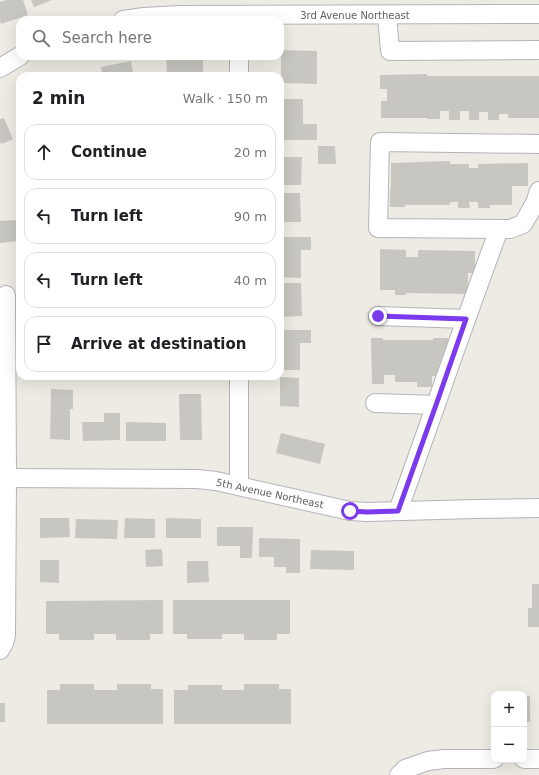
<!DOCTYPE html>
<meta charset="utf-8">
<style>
:root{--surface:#fff;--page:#f2f2f2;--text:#202124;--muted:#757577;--line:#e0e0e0}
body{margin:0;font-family:"DejaVu Sans",sans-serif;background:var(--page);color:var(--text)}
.controls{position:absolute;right:12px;bottom:12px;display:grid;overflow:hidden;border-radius:8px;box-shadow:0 4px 16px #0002}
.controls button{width:36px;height:36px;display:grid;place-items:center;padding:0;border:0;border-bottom:1px solid var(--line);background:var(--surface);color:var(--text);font:20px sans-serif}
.stop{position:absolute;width:12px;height:12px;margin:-9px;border:3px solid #7c3aed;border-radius:50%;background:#fff}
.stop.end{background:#7c3aed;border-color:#fff;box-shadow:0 1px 4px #0008}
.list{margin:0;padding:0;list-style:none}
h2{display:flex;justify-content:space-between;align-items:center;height:52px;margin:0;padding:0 16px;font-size:17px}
h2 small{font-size:13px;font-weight:400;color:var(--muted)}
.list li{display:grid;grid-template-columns:26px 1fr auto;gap:12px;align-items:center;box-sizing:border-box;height:56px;margin:0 8px 8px;padding:0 8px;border:1px solid var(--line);border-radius:12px}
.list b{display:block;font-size:15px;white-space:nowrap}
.list em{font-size:13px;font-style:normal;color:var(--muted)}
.icon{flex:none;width:22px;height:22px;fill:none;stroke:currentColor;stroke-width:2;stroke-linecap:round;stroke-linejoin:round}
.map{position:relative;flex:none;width:539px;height:775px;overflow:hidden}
.search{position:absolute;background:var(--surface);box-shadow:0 4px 16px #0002;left:16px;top:16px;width:268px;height:44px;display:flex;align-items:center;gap:10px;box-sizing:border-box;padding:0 14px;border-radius:12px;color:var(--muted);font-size:15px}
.panel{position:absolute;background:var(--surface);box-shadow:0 4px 16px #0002;left:16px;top:72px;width:268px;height:308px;border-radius:12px}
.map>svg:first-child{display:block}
.building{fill:#c8c6c1}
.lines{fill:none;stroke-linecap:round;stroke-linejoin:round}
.minor-casing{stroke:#b2b4b8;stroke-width:20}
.minor{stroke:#fff;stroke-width:18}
.route{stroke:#7c3aed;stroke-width:5}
.labels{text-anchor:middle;stroke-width:3;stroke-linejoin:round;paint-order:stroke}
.street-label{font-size:10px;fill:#5c5f63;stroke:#fff}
</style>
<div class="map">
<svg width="539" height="775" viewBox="0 0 539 775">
<rect width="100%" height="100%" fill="#edebe4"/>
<!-- building -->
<g class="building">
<path d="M7,0h16l5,15 -27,9 -1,-4v-18z"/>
<path d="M31,0h21l-18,7z"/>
<path d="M281,50l36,1v33l-36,-1z"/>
<path d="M166,56h37v20h-36z"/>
<path d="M131,61l3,15h-31l-2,-9z"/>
<path d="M427,74v2h112v42h-31v-4h-9v6h-11v-8h-9v8h-10v-9h-9v9h-11v-9h-9v8h-13v-1h-46v-17h6v-12h-7v-14z"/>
<path d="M281,99h22v25h14v16h-36z"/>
<path d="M4,118l9,21 -11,5 -1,-2 -1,1v-24z"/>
<path d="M318,146h17l1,18h-18z"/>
<path d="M281,157h21l-1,28h-20z"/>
<path d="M450,161v3h19v4h9v-4l50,-1v23h-16v19h-22v3h-12v-6h-9l1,6h-12v-6h-8v3h-45v2h-15v-18h1v-26z"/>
<path d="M281,193h19l1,29h-20z"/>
<path d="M16,220l2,21 -18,2v-22z"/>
<path d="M281,237h30v13h-10v28l-20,-1z"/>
<path d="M380,249l26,1v7h12v-7l57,1v22h-7v21l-62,-1v2h-11v-5h-15z"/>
<path d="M280,283h21l1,33 -22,1z"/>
<path d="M280,330h31v13h-11v27h-20z"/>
<path d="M371,338h12v2h50v-2h15v24l-9,1v13h-7v11h-15v-5h-22v-7h-11v9h-12z"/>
<path d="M280,377l19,1v29l-19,-1z"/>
<path d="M51,389l22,1v19h-3v31l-20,-1z"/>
<path d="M179,394h22l1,46h-22z"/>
<path d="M104,413h16v27l-37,1 -1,-19h22z"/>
<path d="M126,422l40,1v18h-40z"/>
<path d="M281,433l44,11 -5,20 -44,-11z"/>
<path d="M40,518h29l1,19 -30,1z"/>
<path d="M125,518l30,1v19h-31z"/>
<path d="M166,518l35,1v19h-35z"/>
<path d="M76,519l42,1 -1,19 -42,-1z"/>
<path d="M217,527h36l-1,31h-12v-12h-23z"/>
<path d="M259,538l41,1v34h-14v-6h-12v-10h-15z"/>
<path d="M162,549l1,17 -17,1 -1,-17z"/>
<path d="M311,550l43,1v19l-44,-1z"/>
<path d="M40,560h19v23l-19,-1z"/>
<path d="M187,561h21l1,21 -22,1z"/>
<path d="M532,584h7v43h-11v-19h4z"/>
<path d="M163,600v34h-13v6h-34v-6h-22v6h-35v-6h-13v-33z"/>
<path d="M173,600h117v34h-13v6h-33v-6h-22v5h-35v-5h-14z"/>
<path d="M60,684h34v6h23v-6h34v5h12v35h-116v-34h13z"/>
<path d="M244,684h35v5h12v35h-117v-34h14v-5h34v5h22z"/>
<rect x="524" y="696" width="6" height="26"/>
<rect x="0" y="703" width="5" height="19"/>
</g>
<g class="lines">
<!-- minor casing -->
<g class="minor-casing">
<g id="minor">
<path d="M387,15l3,36 149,-1"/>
<path d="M123,20l21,-3 35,-2 360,-1"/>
<path d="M239,56v20"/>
<path d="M0,68l20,-12"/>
<path d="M539,144l-159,-2 -2,86 132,1 13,-5 12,-21 4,-12"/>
<path d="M378,316l88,3"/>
<path d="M239,376v109"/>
<path d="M375,403l61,2"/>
<path d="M0,478l197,1 19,2 134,30 17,1 108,-3 64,-1"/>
<path d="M398,511c34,-94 66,-188 101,-282"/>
<path d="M0,650l4,-7 2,-8 1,-157 -1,-183"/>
<path d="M524,759h15"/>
<path d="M399,775l6,-6 23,-8 16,-2h50"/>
</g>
</g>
<!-- minor -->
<use href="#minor" class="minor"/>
</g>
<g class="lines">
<!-- route -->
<path class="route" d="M350,511l17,1 31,-1 38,-106 30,-86 -88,-3"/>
</g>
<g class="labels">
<!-- street labels -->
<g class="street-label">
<text x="355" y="19">3rd Avenue Northeast</text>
<text transform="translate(270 493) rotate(12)" y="4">5th Avenue Northeast</text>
</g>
</g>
</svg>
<div class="controls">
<button>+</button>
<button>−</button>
</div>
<div class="stop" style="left:350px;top:511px"></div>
<div class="stop end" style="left:378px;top:316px"></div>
<div class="search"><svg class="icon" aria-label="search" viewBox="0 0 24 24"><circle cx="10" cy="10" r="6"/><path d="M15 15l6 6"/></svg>Search here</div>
<section class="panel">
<h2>2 min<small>Walk · 150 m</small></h2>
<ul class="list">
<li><svg class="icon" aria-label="ahead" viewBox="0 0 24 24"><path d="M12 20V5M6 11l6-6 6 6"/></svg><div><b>Continue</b></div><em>20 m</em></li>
<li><svg class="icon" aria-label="left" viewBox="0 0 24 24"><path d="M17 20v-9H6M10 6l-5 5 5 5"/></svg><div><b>Turn left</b></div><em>90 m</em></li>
<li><svg class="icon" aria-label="left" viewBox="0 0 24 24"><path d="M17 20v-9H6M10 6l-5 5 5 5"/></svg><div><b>Turn left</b></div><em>40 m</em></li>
<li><svg class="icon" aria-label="arrive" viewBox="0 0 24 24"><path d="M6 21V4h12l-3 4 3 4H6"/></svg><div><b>Arrive at destination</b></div></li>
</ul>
</section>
</div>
